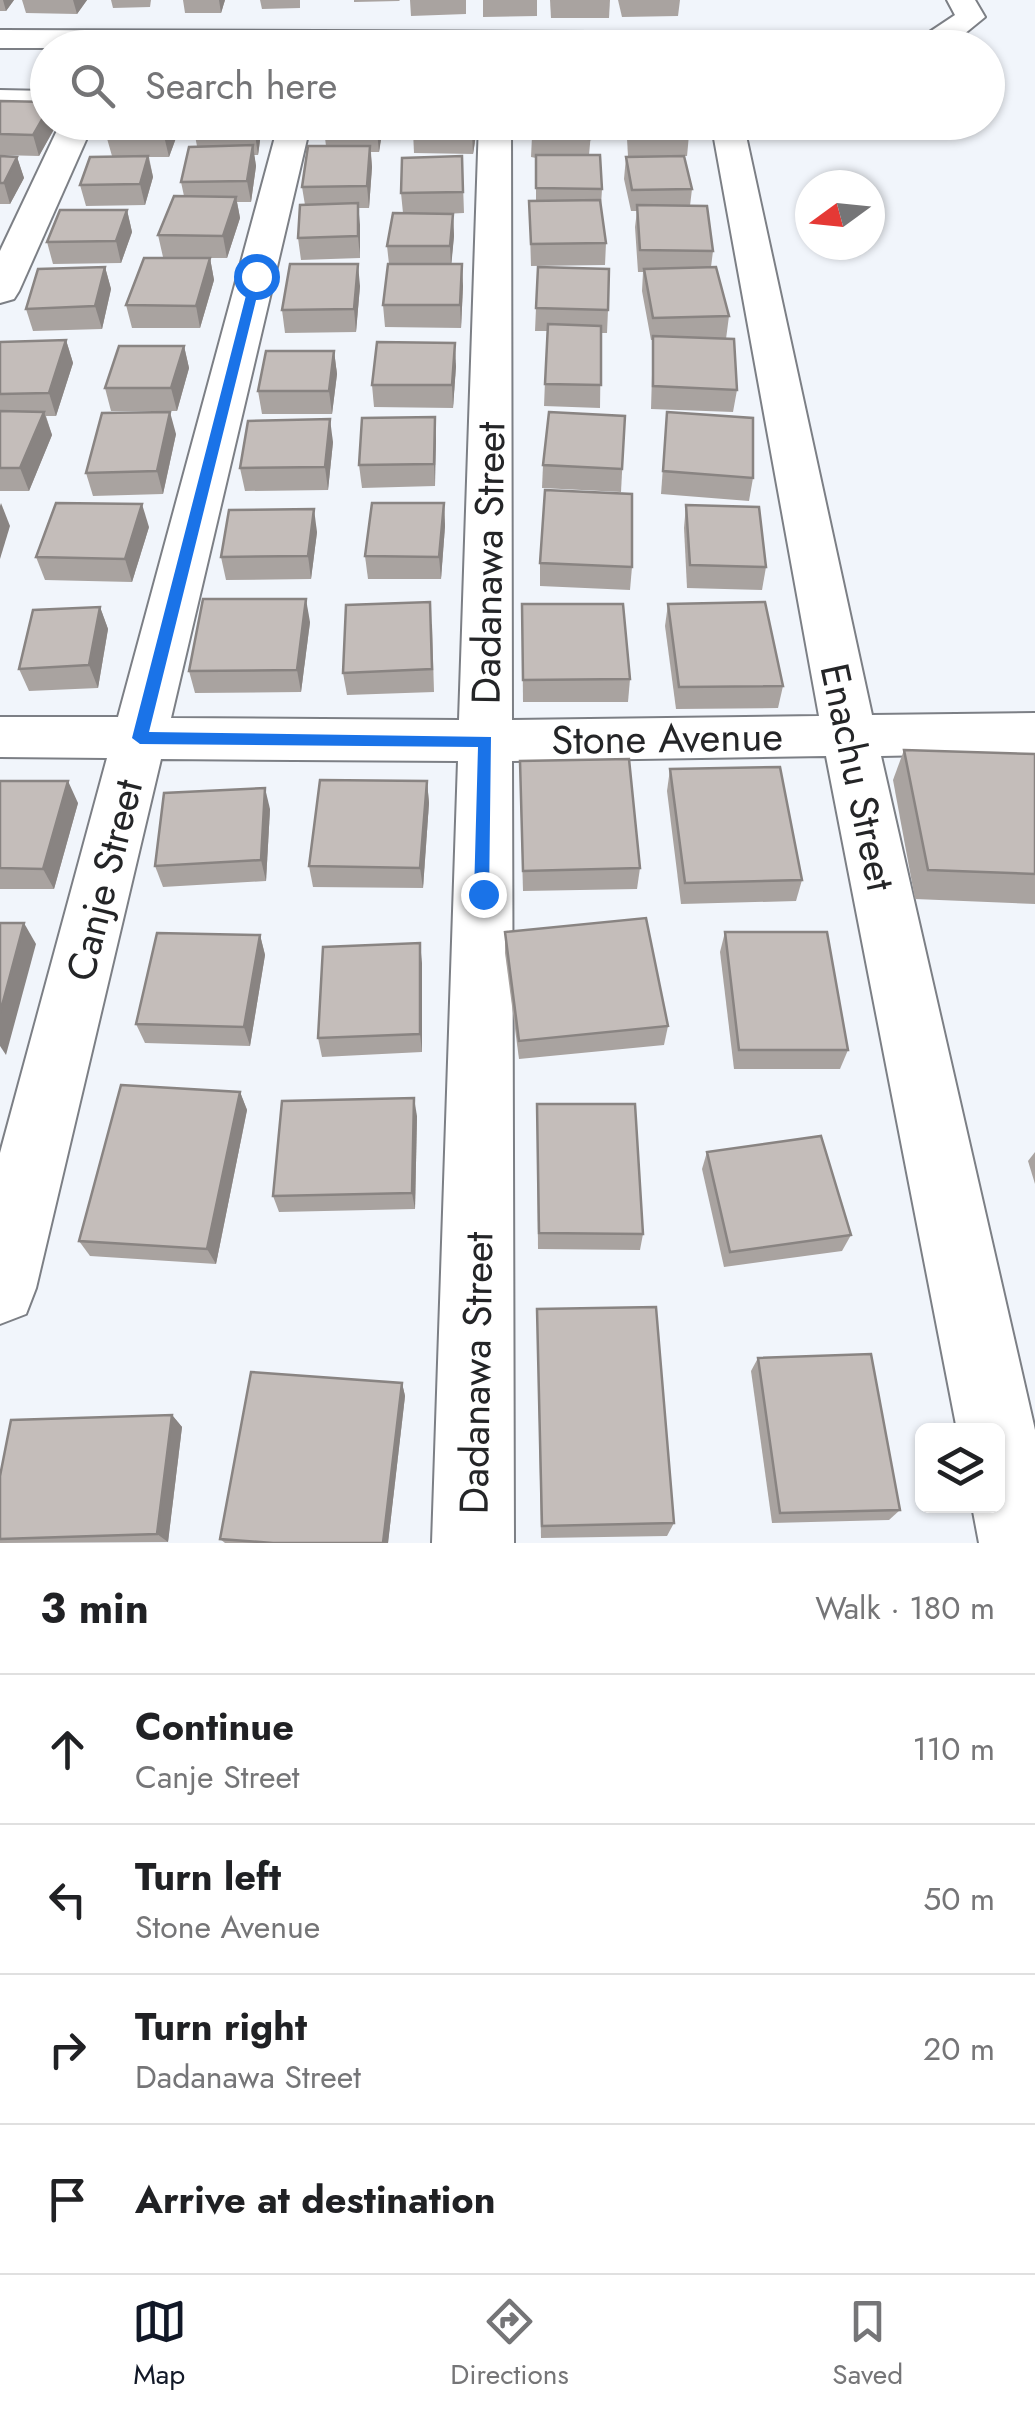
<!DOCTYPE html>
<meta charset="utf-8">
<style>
:root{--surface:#fff;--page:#f6f6f6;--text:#202124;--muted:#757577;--line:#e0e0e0;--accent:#111827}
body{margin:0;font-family:Jost,sans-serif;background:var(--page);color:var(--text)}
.controls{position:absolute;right:30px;bottom:30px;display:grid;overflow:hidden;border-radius:15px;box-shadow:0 2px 8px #0004}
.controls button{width:90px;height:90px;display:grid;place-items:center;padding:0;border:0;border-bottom:2px solid var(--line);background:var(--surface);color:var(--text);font:50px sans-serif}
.compass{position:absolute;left:795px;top:170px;width:90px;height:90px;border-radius:50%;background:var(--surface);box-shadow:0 2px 8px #0004;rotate:255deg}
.stop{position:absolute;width:30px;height:30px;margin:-22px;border:8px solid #1a73e8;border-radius:50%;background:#fff}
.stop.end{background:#1a73e8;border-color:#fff;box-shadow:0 2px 10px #0008}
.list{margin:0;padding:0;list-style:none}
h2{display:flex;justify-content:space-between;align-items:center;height:130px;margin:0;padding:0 40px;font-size:42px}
h2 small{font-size:32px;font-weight:400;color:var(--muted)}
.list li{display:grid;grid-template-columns:65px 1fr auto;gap:30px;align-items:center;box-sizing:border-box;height:150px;padding:0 40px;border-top:2px solid var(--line)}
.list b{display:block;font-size:38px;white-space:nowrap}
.list p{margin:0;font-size:32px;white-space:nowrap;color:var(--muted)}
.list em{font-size:32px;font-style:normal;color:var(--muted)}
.icon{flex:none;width:55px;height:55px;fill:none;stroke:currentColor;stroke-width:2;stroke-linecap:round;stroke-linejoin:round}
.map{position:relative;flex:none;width:1035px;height:1543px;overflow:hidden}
.search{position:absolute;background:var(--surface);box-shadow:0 2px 8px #0004;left:30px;right:30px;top:30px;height:110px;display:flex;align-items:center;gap:25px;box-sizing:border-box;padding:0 35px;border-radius:55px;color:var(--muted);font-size:38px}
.sheet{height:730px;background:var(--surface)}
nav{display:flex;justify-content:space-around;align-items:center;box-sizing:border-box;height:140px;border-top:2px solid var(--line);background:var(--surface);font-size:28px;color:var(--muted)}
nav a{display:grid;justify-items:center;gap:5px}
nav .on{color:var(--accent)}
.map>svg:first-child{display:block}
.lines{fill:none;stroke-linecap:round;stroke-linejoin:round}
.minor-casing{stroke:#7c7f85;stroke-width:4}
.minor{fill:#fff;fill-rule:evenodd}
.wall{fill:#a9a3a0}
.shaded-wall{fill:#898482}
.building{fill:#c4bdba;stroke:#898482;stroke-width:2.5}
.route{fill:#1a73e8}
.labels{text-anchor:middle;stroke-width:8;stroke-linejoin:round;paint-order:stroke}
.street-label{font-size:40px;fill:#242527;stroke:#fff}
</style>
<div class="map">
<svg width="1035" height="1543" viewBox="0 0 1035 1543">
<rect width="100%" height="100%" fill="#f1f5fb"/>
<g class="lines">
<!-- minor casing -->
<g class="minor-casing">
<g id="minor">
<path d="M947,0h28l10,17 -38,31h-947v-18l928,3 27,-18z"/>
<path d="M0,90l48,1v20l-48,-1z"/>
<path d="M61,122h33l-75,169 -5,8 -14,4v-52z"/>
<path d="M279,122h32l-140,596 288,2 20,-598h32l1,598 307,-4 -108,-594h32l129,593 163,-2v40l-154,3 154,674v113h-56l-7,-37h26v-76h-41l-131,-674 -314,5 2,782h-82l26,-782 -297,-2 -125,529 -10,26 -26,10v-171l107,-395 -107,-1v-40h118z"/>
</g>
</g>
<!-- minor -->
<use href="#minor" class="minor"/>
</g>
<!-- wall -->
<g class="wall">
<path d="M0,0h14l-8,11h-6z"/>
<path d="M22,0h65l-10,14 -51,-1z"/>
<path d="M111,0h40l-1,7 -37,1z"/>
<path d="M183,0h42l-4,13h-36z"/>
<path d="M260,0h40v8l-38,1z"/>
<path d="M354,0h46l-1,1 -45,1z"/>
<path d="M410,0h56v14l-55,2z"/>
<path d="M483,0h54v16l-54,1z"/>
<path d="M550,0h60l-1,18h-58z"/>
<path d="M618,0h62l-2,16 -56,1z"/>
<path d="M0,101l58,21 -19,34 -39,-1z"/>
<path d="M112,122h67l1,5 -11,30h-20l4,20 -8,28 -59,1 -6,-21 32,-29 -6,-21z"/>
<path d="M326,122h57l-4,30h-8l1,15 -3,41h-11l2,50 -59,2 -3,-22 7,-33 -3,-18 24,-41 -2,-16z"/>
<path d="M478,122l-5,32 -59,-1 -1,-22z"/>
<path d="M592,122l-3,33 13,34 -1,17 5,37 -1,22 -74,1 -2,-65h7v-43l-5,-1 1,-21z"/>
<path d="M626,122h61l2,13 -2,21h-59z"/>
<path d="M262,126l-4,29h-4l2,11 -5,36h-14l3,16 -13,40h-17l4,22 -14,48h-68l-6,-23 37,-48 -5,-22 26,-39 -3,-14 16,-36 -2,-10z"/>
<path d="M0,156l17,1 7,21 -14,26h-10z"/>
<path d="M462,156l2,57 -21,1h10l1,22 -3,28 12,22 -2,42 -76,-1 -2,-22 6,-41 -2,-18 16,-33 -2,-20z"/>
<path d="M626,157l66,32 -2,17 23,45 -2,16 18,49 -3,23 11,51 -4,22 -82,-3 2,-69h-2l-9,-49 1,-19h-5l-3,-45 2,-16h-6l-7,-32z"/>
<path d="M127,210l5,22 -11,31 -68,1 -6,-22z"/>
<path d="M105,267l6,22 -9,40 -69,2 -7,-22z"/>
<path d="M360,286l-4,46 -71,1 -3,-23z"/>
<path d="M536,308l72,2 -1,23h-6l-1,75 -56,-2 3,-75h-12z"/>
<path d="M66,340l7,23 -17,53h-10l6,19 -23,56h-29v-149z"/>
<path d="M184,346l5,22 -12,43h-66l-6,-23z"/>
<path d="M334,351l3,23 -5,40h-70l-4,-23z"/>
<path d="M456,366l-3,42 -79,-1 -2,-22z"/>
<path d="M667,412l86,66 -4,23 -88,-7z"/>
<path d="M625,416l-4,76 -79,-4 1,-23z"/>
<path d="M435,417v69l-73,2 -3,-23z"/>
<path d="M176,434l-13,60 -70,2 -7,-23z"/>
<path d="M333,442l-5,48 -83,1 -5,-23z"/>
<path d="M444,503l1,23 -4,53h-73l-3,-23z"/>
<path d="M686,505l80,62 -4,23 -75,-2 -3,-60z"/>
<path d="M149,527l-17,55 -87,-2 -9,-23z"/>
<path d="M317,532l-6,47 -85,1 -5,-23z"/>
<path d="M540,563l92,4 -2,23 -90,-4z"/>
<path d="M522,604l108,75 -2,23h-105z"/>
<path d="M668,604l115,82 -5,22 -102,1 -11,-83z"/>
<path d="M100,607l8,22 -10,59 -69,3 -10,-22z"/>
<path d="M310,622l-9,70 -106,1 -6,-22z"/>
<path d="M432,624l2,68 -87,3 -4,-22z"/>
<path d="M904,750l131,4v150l-120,-5 -22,-119z"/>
<path d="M670,769l132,111 -6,21 -115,3 -14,-113z"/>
<path d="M0,781l78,22 -24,86h-54z"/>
<path d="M427,781l2,22 -6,85 -110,-1 -4,-21z"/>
<path d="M520,783l120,85 -3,21 -114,2z"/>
<path d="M270,809l-4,72 -103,6 -8,-21z"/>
<path d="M505,932l163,94 -4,19 -145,14 -14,-106z"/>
<path d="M725,932l123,118 -8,19h-106l-14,-117z"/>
<path d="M260,935l5,20 -15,91 -105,-3 -9,-19z"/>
<path d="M422,963v89l-100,5 -4,-19z"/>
<path d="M240,1092l7,18 -31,154 -126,-8 -11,-15z"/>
<path d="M417,1116l-2,93 -136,3 -6,-16z"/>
<path d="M537,1122l106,112 -3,16 -102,-1z"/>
<path d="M707,1152l144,83 -9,16 -118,16 -22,-98z"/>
<path d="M1035,1152v32l-7,-23z"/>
<path d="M537,1309l137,214 -7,13 -126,2z"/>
<path d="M758,1358l142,152 -11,10 -117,3 -21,-152z"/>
<path d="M402,1383l3,13 -17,147h-163l-5,-4z"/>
<path d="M172,1415l10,12 -14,115 -168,1v-67z"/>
</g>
<!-- shaded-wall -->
<g class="shaded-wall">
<path d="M3,0h11l-8,11z"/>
<path d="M73,0h14l-10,14z"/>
<path d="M219,0h6l-4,13z"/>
<path d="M48,109v13h10l-19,34 -6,-21z"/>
<path d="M169,122h10l1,5 -11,30 -5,-21z"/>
<path d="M256,122h5l1,4 -4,29 -3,-21z"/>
<path d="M379,122h4v6l-4,24 -2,-21z"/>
<path d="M474,122h4l-5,32 -1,-21z"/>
<path d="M253,145l3,21 -5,36 -4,-21z"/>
<path d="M370,146l2,21 -3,41 -2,-22z"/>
<path d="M148,156l5,21 -8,28 -5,-21z"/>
<path d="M17,157l7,21 -14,26 -6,-21z"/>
<path d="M236,197l4,21 -13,40 -4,-22z"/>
<path d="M358,203l2,22v33l-2,-22z"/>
<path d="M127,210l5,22 -11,31 -5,-22z"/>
<path d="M453,214l1,22 -3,32 -1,-22z"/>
<path d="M210,258l4,22 -14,48 -4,-22z"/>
<path d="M358,264l2,22 -4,46 -2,-23z"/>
<path d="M462,264l1,22 -2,42 -1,-23z"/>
<path d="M105,267l6,22 -9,40 -7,-23z"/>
<path d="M66,340l7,23 -17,53 -7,-23z"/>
<path d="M455,343l1,23 -3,42 -1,-23z"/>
<path d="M184,346l5,22 -12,43 -6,-23z"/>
<path d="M334,351l3,23 -5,40 -3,-23z"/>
<path d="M44,412l8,23 -23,56 -9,-23z"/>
<path d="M170,412l6,22 -13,60 -6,-23z"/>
<path d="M435,417l1,23 -1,46 -1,-22z"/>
<path d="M330,419l3,23 -5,48 -3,-23z"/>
<path d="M1,503l9,23 -10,33v-53z"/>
<path d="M444,503l1,23 -4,53 -2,-22z"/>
<path d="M142,504l7,23 -17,55 -7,-23z"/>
<path d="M314,509l3,23 -6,47 -3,-23z"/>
<path d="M306,599l4,23 -9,70 -4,-22z"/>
<path d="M100,607l8,22 -10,59 -9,-23z"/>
<path d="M68,781l10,22 -24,86 -11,-20z"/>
<path d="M427,781l2,22 -6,85 -3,-20z"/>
<path d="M265,788l5,21 -4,72 -5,-21z"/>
<path d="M24,923l12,21 -30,111 -6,-9v-33z"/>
<path d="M260,935l5,20 -15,91 -6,-19z"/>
<path d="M420,943l2,20v89l-2,-18z"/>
<path d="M240,1092l7,18 -31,154 -9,-15z"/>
<path d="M414,1098l3,18 -2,93 -3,-16z"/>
<path d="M402,1383l3,13 -17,147h-5z"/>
<path d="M172,1415l10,12 -14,115 -11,-8z"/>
</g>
<!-- building -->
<g class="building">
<path d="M0,101l48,1v7l-15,26 -33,-1z"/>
<path d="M112,122h57l-5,14 -58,-1z"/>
<path d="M198,122h58l-1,12 -60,2z"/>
<path d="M326,122h53l-2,9 -53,-1z"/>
<path d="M415,122h59l-2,11 -59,-2z"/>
<path d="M534,122h57l-1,17 -58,-3z"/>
<path d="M628,122h59l2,13h-59z"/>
<path d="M253,145l-6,36 -66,1 8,-35z"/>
<path d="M308,146h62l-3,40 -65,1z"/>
<path d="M536,155h64l2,34 -66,-1z"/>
<path d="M0,156l17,1 -13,26h-4z"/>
<path d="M148,156l-8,28 -60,1 10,-28z"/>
<path d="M462,156l1,36 -62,1 1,-35z"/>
<path d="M684,156l8,33 -60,1 -6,-33z"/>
<path d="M174,196l62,1 -13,39 -65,-1z"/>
<path d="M600,200l6,43 -75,1 -2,-43z"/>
<path d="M358,203v33l-60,2 2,-33z"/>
<path d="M637,205l70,1 6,45 -73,-1z"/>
<path d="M60,210h67l-11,31 -69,1z"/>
<path d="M393,213l60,1 -3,32h-63z"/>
<path d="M144,258h66l-14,48 -70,-1z"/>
<path d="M290,264h68l-4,45 -72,1z"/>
<path d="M388,264h74l-2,41h-77z"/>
<path d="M105,267l-10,39 -69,3 12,-40z"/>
<path d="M538,267l71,2 -1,41 -72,-2z"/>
<path d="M716,267l13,49 -76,2 -9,-49z"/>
<path d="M548,324l53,2v59l-56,-1z"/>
<path d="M653,336l81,3 3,51 -84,-4z"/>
<path d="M66,340l-17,53 -49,1v-52z"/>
<path d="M377,342l78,1 -3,42h-80z"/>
<path d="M119,346h65l-13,42h-66z"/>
<path d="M266,351h68l-5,40h-71z"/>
<path d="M0,411l44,1 -24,56h-20z"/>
<path d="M170,412l-13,59 -71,2 16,-60z"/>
<path d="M549,412l76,4 -3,53 -79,-4z"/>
<path d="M667,412l86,6v60l-90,-7z"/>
<path d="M435,417l-1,47 -75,1 3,-47z"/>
<path d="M330,419l-5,48 -85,1 8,-47z"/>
<path d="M545,490l87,4v73l-92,-4z"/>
<path d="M56,503l86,1 -17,55 -89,-2z"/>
<path d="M372,503h72l-5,54 -74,-1z"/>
<path d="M686,505l73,2 7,60 -76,-2z"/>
<path d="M314,509l-6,47 -87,1 8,-47z"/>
<path d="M203,599h103l-9,71 -108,1z"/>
<path d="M430,602l2,67 -89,4 3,-68z"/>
<path d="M765,602l18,84 -104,1 -11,-83z"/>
<path d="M522,604h101l7,75 -107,1z"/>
<path d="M100,607l-11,58 -70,4 14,-59z"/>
<path d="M904,750l131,4v120l-107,-4z"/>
<path d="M629,759l11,109 -117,3 -3,-110z"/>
<path d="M780,767l22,113 -117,3 -15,-114z"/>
<path d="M320,780l107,1 -7,87 -111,-2z"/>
<path d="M0,781h68l-25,88 -43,-1z"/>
<path d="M265,788l-4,72 -106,6 9,-73z"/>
<path d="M646,918l22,108 -149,15 -14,-109z"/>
<path d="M0,923h24l-24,90z"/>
<path d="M725,932h102l21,118h-109z"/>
<path d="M157,933l103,2 -16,92 -108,-3z"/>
<path d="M420,943v91l-102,4 5,-91z"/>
<path d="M121,1085l119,7 -33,157 -128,-8z"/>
<path d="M414,1098l-2,95 -139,3 9,-95z"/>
<path d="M537,1104h98l8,130 -104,-1z"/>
<path d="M821,1136l30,99 -121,17 -23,-100z"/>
<path d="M656,1307l18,216 -132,3 -5,-217z"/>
<path d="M871,1354l29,156 -120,3 -22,-155z"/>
<path d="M251,1372l151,11 -19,160h-110l-53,-4z"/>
<path d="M172,1415l-15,119 -157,5v-63l11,-56z"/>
</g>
<!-- route -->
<path class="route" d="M256,273l6,3 -113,456 342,5 -2,162h-12l-3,-5 4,-147 -338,-3 -8,-6 119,-462z"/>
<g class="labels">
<!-- street labels -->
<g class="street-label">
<text transform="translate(488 563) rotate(-89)" y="14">Dadanawa Street</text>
<text transform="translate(667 738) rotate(-1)" y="14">Stone Avenue</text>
<text transform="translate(858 777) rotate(78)" y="14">Enachu Street</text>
<text transform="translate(104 880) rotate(-76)" y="14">Canje Street</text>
<text transform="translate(476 1373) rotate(-89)" y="14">Dadanawa Street</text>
</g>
</g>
</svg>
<div class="controls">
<button><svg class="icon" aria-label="layers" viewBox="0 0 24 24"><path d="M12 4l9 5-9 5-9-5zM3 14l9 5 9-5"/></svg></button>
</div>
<svg class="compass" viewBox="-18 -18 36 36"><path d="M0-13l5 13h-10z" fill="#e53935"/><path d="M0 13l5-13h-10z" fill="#757577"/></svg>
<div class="stop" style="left:256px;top:276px"></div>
<div class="stop end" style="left:483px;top:894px"></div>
<div class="search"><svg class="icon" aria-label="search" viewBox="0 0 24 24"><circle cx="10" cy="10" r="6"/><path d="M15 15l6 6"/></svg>Search here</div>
</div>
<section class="sheet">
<h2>3 min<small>Walk · 180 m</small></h2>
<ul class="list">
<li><svg class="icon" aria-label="ahead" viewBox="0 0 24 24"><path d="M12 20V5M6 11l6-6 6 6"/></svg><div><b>Continue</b><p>Canje Street</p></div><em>110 m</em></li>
<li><svg class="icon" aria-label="left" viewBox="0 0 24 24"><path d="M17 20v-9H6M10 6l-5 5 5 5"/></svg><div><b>Turn left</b><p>Stone Avenue</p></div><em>50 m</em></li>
<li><svg class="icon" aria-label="right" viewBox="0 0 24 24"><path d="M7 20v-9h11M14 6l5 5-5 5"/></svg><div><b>Turn right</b><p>Dadanawa Street</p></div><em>20 m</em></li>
<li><svg class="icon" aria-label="arrive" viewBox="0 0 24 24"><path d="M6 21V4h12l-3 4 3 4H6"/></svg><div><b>Arrive at destination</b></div></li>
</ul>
</section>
<nav>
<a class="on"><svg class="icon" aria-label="map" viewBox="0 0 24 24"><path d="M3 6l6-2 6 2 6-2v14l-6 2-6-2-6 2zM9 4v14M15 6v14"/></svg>Map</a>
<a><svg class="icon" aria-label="directions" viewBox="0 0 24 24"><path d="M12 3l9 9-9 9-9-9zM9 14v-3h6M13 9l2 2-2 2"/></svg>Directions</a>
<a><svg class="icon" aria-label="saved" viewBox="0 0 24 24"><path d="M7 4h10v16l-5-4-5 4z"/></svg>Saved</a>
</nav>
